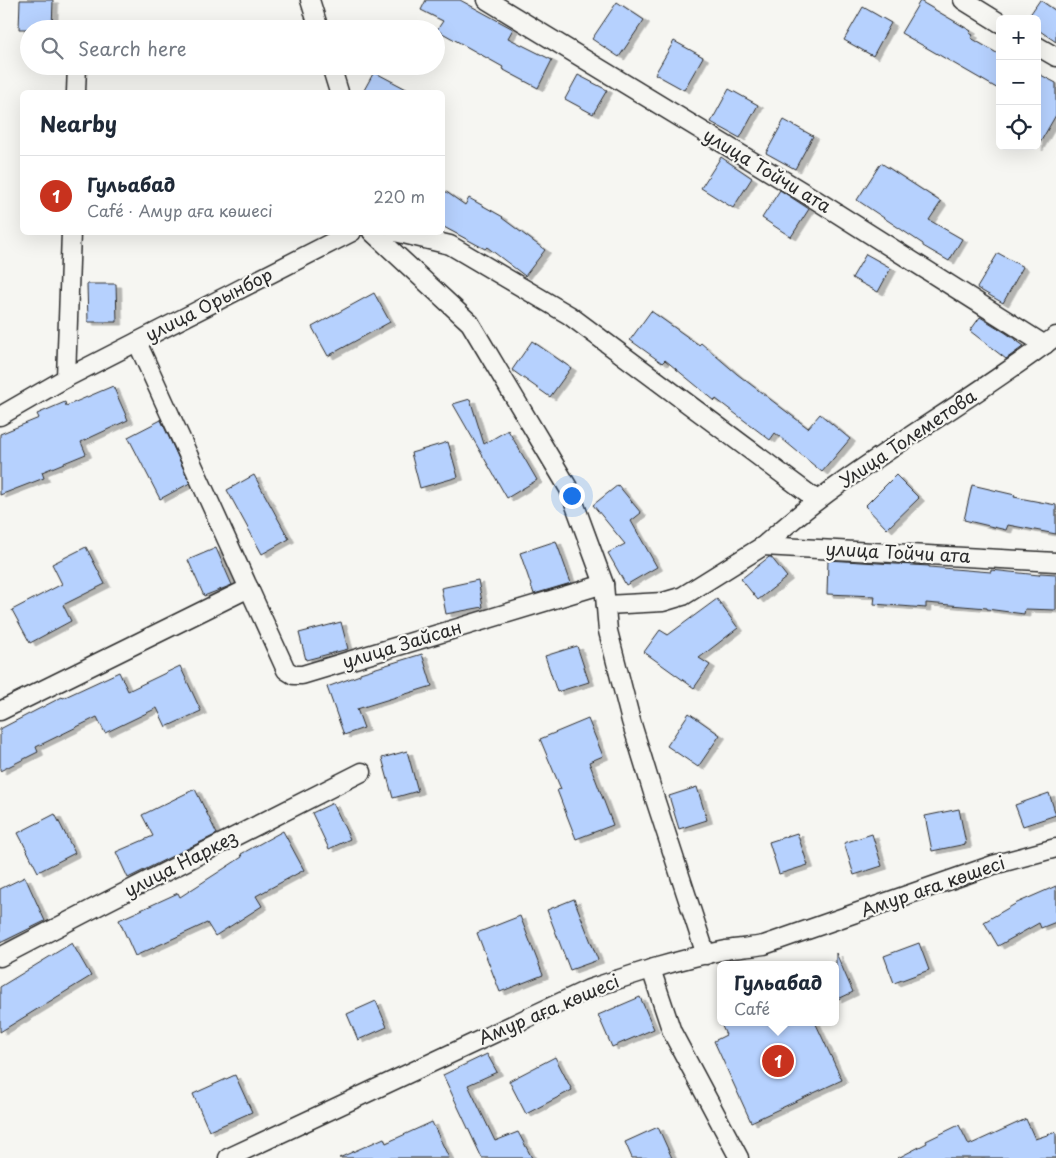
<!DOCTYPE html>
<meta charset="utf-8">
<style>
:root{--surface:#fff;--page:#f2f2f3;--text:#1f2937;--muted:#747a83;--line:#e0e1e3;--accent:#c8321e}
body{margin:0;font-family:"Playpen Sans",sans-serif;background:var(--page);color:var(--text)}
.controls{position:absolute;right:15px;top:15px;display:grid;overflow:hidden;border-radius:8px;box-shadow:0 5px 20px #0002}
.controls button{width:45px;height:45px;display:grid;place-items:center;padding:0;border:0;border-bottom:1px solid var(--line);background:var(--surface);color:var(--text);font:25px sans-serif}
.you{position:absolute;left:571px;top:495px;width:18px;height:18px;margin:-12px;border:4px solid #fff;border-radius:50%;background:#1a73e8;box-shadow:0 0 0 8px #1a73e833}
.badge{display:grid;place-items:center;width:32px;height:32px;border-radius:50%;background:var(--accent);color:#fff;font-size:16px;font-weight:700}
.pin{position:absolute;translate:-50% -50%;border:2px solid #fff;box-shadow:0 1px 5px #0006}
.popup{position:absolute;left:717px;top:961px;width:122px;height:65px;box-sizing:border-box;display:grid;place-content:center;border-radius:8px;background:var(--surface);filter:drop-shadow(0 1px 4px #0005);font-size:16px;white-space:nowrap;color:var(--muted)}
.popup b{font-size:19px;color:var(--text)}
.popup::after{content:'';position:absolute;left:50%;top:100%;margin-left:-10px;border:10px solid transparent;border-top-color:var(--surface)}
.list{margin:0;padding:0;list-style:none}
h2{display:flex;justify-content:space-between;align-items:center;height:65px;margin:0;padding:0 20px;font-size:21px}
h2 small{font-size:16px;font-weight:400;color:var(--muted)}
.list li{display:grid;grid-template-columns:32px 1fr auto;gap:15px;align-items:center;box-sizing:border-box;height:80px;padding:0 20px;border-top:1px solid var(--line)}
.list b{display:block;font-size:19px;white-space:nowrap}
.list p{margin:0;font-size:16px;white-space:nowrap;color:var(--muted)}
.list em{font-size:16px;font-style:normal;color:var(--muted)}
.icon{flex:none;width:28px;height:28px;fill:none;stroke:currentColor;stroke-width:2;stroke-linecap:round;stroke-linejoin:round}
.map{position:relative;flex:none;width:1056px;height:1158px;overflow:hidden}
.search{position:absolute;background:var(--surface);box-shadow:0 5px 20px #0002;left:20px;top:20px;width:425px;height:55px;display:flex;align-items:center;gap:12px;box-sizing:border-box;padding:0 18px;border-radius:28px;color:var(--muted);font-size:19px}
.panel{position:absolute;background:var(--surface);box-shadow:0 5px 20px #0002;left:20px;top:90px;width:425px;height:145px;border-radius:8px}
.map>svg:first-child{display:block}
.building{fill:#b6d1fe;stroke:#2b2b2b;filter:url(#shadow)}
.lines{fill:none;stroke-linecap:round;stroke-linejoin:round}
.street-casing{stroke:#2b2b2b;stroke-width:21}
.street{stroke:#f6f6f2;stroke-width:18}
.labels{text-anchor:middle;stroke-width:4.5;stroke-linejoin:round;paint-order:stroke}
.street-label{font-size:18px;fill:#2b2b2b;stroke:#f6f6f2}
</style>
<div class="map">
<svg width="1056" height="1158" viewBox="0 0 1056 1158">
<defs>
<filter id="shadow"><feDropShadow dx="5.5" dy="3" stdDeviation="0" flood-color="#0004"/></filter>
</defs>
<rect width="100%" height="100%" fill="#f6f6f2"/>
<filter id="ink" filterUnits="userSpaceOnUse"><feTurbulence type="fractalNoise" baseFrequency=".02" numOctaves="2"/><feDisplacementMap in="SourceGraphic" scale="10" xChannelSelector="R" yChannelSelector="G"/><feConvolveMatrix kernelMatrix="1 2 1 2 8 2 1 2 1" color-interpolation-filters="sRGB"/></filter>
<g filter="url(#ink)">
<!-- building -->
<g class="building">
<path d="M20,0h33l-1,29h-33z"/>
<path d="M426,0h34l53,29 -5,9 44,22 -14,28 -36,-19 1,-2 -66,-37 6,-9 -22,-11z"/>
<path d="M1040,0l16,11v31l-19,-13v-10h-10z"/>
<path d="M920,1l51,30 -2,2 4,2 -2,3 29,17v35l-99,-57z"/>
<path d="M617,2l27,18 -25,37 -27,-18z"/>
<path d="M863,7l28,16 -18,33 -29,-16z"/>
<path d="M674,41l29,16 -19,33 -29,-16z"/>
<path d="M374,72l38,20h-49z"/>
<path d="M1037,73l19,10v32l-19,33z"/>
<path d="M578,75l29,15 -14,24 -28,-15z"/>
<path d="M729,89l29,16 -18,33 -29,-16z"/>
<path d="M784,120l29,16 -18,33 -29,-16z"/>
<path d="M721,157l31,21 -19,30 -32,-20z"/>
<path d="M881,163l60,39 -12,18 33,19 -13,22 -26,-15v-2l-66,-44z"/>
<path d="M442,189l23,16 4,-7 34,19 -1,1 43,32 -20,26 -38,-29 -2,2 -43,-23z"/>
<path d="M780,190l29,19 -18,28 -29,-19z"/>
<path d="M998,253l25,14 -20,36 -26,-15z"/>
<path d="M866,254l25,14 -13,24 -26,-14z"/>
<path d="M87,284h29l1,38h-29z"/>
<path d="M374,293l16,29 -62,34 -16,-29z"/>
<path d="M651,311l48,34 2,-2 36,31 71,54 12,-14 30,25 -28,33 -47,-39 -5,7 -54,-41 -1,2 -50,-41 -3,3 -32,-23z"/>
<path d="M980,317l26,16 18,13 -18,13 -36,-28z"/>
<path d="M532,341l39,27 -21,29 -38,-27z"/>
<path d="M113,386l15,34 -47,22 5,12 -44,18 2,6 -44,17v-61l39,-16 -2,-4 28,-12 1,4z"/>
<path d="M470,399l14,45 24,-14 29,50 -30,18 -54,-94z"/>
<path d="M161,420l29,63 -30,16 -32,-62z"/>
<path d="M448,442l10,35 -38,11 -9,-35z"/>
<path d="M254,475l35,64 -27,15 -35,-64z"/>
<path d="M896,475l23,23 -32,31 -22,-23z"/>
<path d="M618,485l23,28 -10,8 26,46 -31,18 -18,-32 17,-9 -32,-39z"/>
<path d="M972,485l43,10 -1,2 42,8v29l-48,-9 -2,5 -42,-10z"/>
<path d="M556,541l15,42 -37,11 -14,-41z"/>
<path d="M86,547l19,37 -42,21 8,16 -41,22 -18,-33 50,-26 -10,-20z"/>
<path d="M216,548l16,37 -28,11 -16,-36z"/>
<path d="M769,557h2l16,20 -29,23 -17,-21z"/>
<path d="M828,560l101,6v1l62,5v-2l48,5 1,-2 16,1v36l-31,-1 -1,5 -37,-5v-1l-61,-5v5l-52,-4 1,-8 -48,-2z"/>
<path d="M478,580l5,27 -37,7 -5,-26z"/>
<path d="M717,599l21,29 -39,30 11,7 -16,23 -50,-36 16,-22 8,5z"/>
<path d="M341,622l7,27 -42,11 -7,-27z"/>
<path d="M577,646l12,36 -32,10 -12,-36z"/>
<path d="M422,654l10,32 -75,23 7,19 -20,7 -17,-48 33,-12v-2z"/>
<path d="M180,666l21,45 -35,16 -9,-19 -52,25 -8,-16 -61,30 2,5 -38,19v-42l62,-32 1,1 56,-26 9,19z"/>
<path d="M689,713l31,22 -22,32 -31,-21z"/>
<path d="M588,719l15,37 -14,6 24,63 -37,14 -19,-49 4,-1 -21,-50z"/>
<path d="M407,751l11,40 -25,7 -11,-40z"/>
<path d="M697,787l10,33 -28,9 -10,-33z"/>
<path d="M195,789l22,45 -89,44 -12,-26 37,-16 -11,-21z"/>
<path d="M1049,793l7,22 -33,11 -8,-21z"/>
<path d="M333,803l17,36 -21,10 -17,-36z"/>
<path d="M959,809l7,35 -34,7 -7,-35z"/>
<path d="M55,814l20,39 -37,19 -20,-39z"/>
<path d="M283,831l21,39 -48,26 6,10 -47,30 -8,-13 -72,33 -16,-36 59,-27 2,4 62,-40 -1,-3z"/>
<path d="M797,833l11,32 -29,9 -10,-32z"/>
<path d="M872,834l10,32 -28,9 -10,-32z"/>
<path d="M25,877l20,44 -45,22v-54z"/>
<path d="M1056,886v36l-15,6 -2,-5 -41,23 -14,-24 33,-19z"/>
<path d="M574,899l24,61 -28,10 -23,-60z"/>
<path d="M520,916l23,59 -43,17 -23,-59z"/>
<path d="M72,943l19,33 -91,56v-45z"/>
<path d="M919,943l10,27 -35,13 -10,-27z"/>
<path d="M836,953l17,39 -17,8z"/>
<path d="M640,997l14,32 -42,18 -14,-32z"/>
<path d="M376,1001l11,26 -29,13 -11,-26z"/>
<path d="M720,1022h95l27,58 -91,42 -37,-81 12,-6z"/>
<path d="M487,1054l10,18 -29,13 27,56 23,-9 14,26h-50l-39,-83z"/>
<path d="M555,1057l17,33 -46,24 -17,-33z"/>
<path d="M235,1075l17,37 -43,19 -16,-37z"/>
<path d="M1026,1119l9,20 21,-7v26h-158l29,-15 -1,-2 33,-16 10,20z"/>
<path d="M432,1122l17,36h-110l45,-20 2,5z"/>
<path d="M658,1127l14,31h-40l-7,-16z"/>
</g>
<g class="lines">
<!-- street casing -->
<g class="street-casing">
<g id="street">
<path d="M310,0l9,29"/>
<path d="M487,0l329,200 229,145"/>
<path d="M963,0l37,23"/>
<path d="M1037,46l19,11"/>
<path d="M331,66l8,26"/>
<path d="M76,92l1,-26"/>
<path d="M372,232l98,91 99,166 35,95 4,47 23,90 23,75 52,159"/>
<path d="M395,232l55,13 119,70 248,185"/>
<path d="M137,342l149,328 8,5h8l302,-91"/>
<path d="M66,378l5,-146"/>
<path d="M0,416l66,-38 286,-146"/>
<path d="M763,546c18,-16 36,-32 55,-46 77,-58 161,-105 238,-164"/>
<path d="M606,605l57,-3 20,-6 80,-50 293,16"/>
<path d="M0,711l249,-123"/>
<path d="M0,957l100,-52 262,-133"/>
<path d="M651,969l21,63 67,126"/>
<path d="M228,1158l361,-169c45,-15 90,-30 137,-39 13,-2 26,-3 38,-5l229,-80 63,-17"/>
</g>
</g>
<!-- street -->
<use href="#street" class="street"/>
</g>
</g>
<g class="labels">
<!-- street labels -->
<g class="street-label">
<text transform="translate(767 171) rotate(31)" y="6">улица Тойчи ата</text>
<text transform="translate(209 305) rotate(-27)" y="6">улица Орынбор</text>
<text transform="translate(908 439) rotate(-34)" y="6">Улица Толеметова</text>
<text transform="translate(898 553) rotate(3)" y="6">улица Тойчи ата</text>
<text transform="translate(402 645) rotate(-17)" y="6">улица Зайсан</text>
<text transform="translate(181 864) rotate(-27)" y="6">улица Наркез</text>
<text transform="translate(933 887) rotate(-19)" y="6">Амур аға көшесі</text>
<text transform="translate(549 1010) rotate(-23)" y="6">Амур аға көшесі</text>
</g>
</g>
</svg>
<div class="controls">
<button>+</button>
<button>−</button>
<button><svg class="icon" aria-label="locate" viewBox="0 0 24 24"><circle cx="12" cy="12" r="6"/><path d="M12 2v4M12 18v4M2 12h4M18 12h4"/></svg></button>
</div>
<div class="you"></div>
<div class="pin badge" style="left:778px;top:1061px">1</div>
<div class="popup"><b>Гульабад</b>Café</div>
<div class="search"><svg class="icon" aria-label="search" viewBox="0 0 24 24"><circle cx="10" cy="10" r="6"/><path d="M15 15l6 6"/></svg>Search here</div>
<section class="panel">
<h2>Nearby<small></small></h2>
<ul class="list">
<li><span class="badge">1</span><div><b>Гульабад</b><p>Café · Амур аға көшесі</p></div><em>220 m</em></li>
</ul>
</section>
</div>
